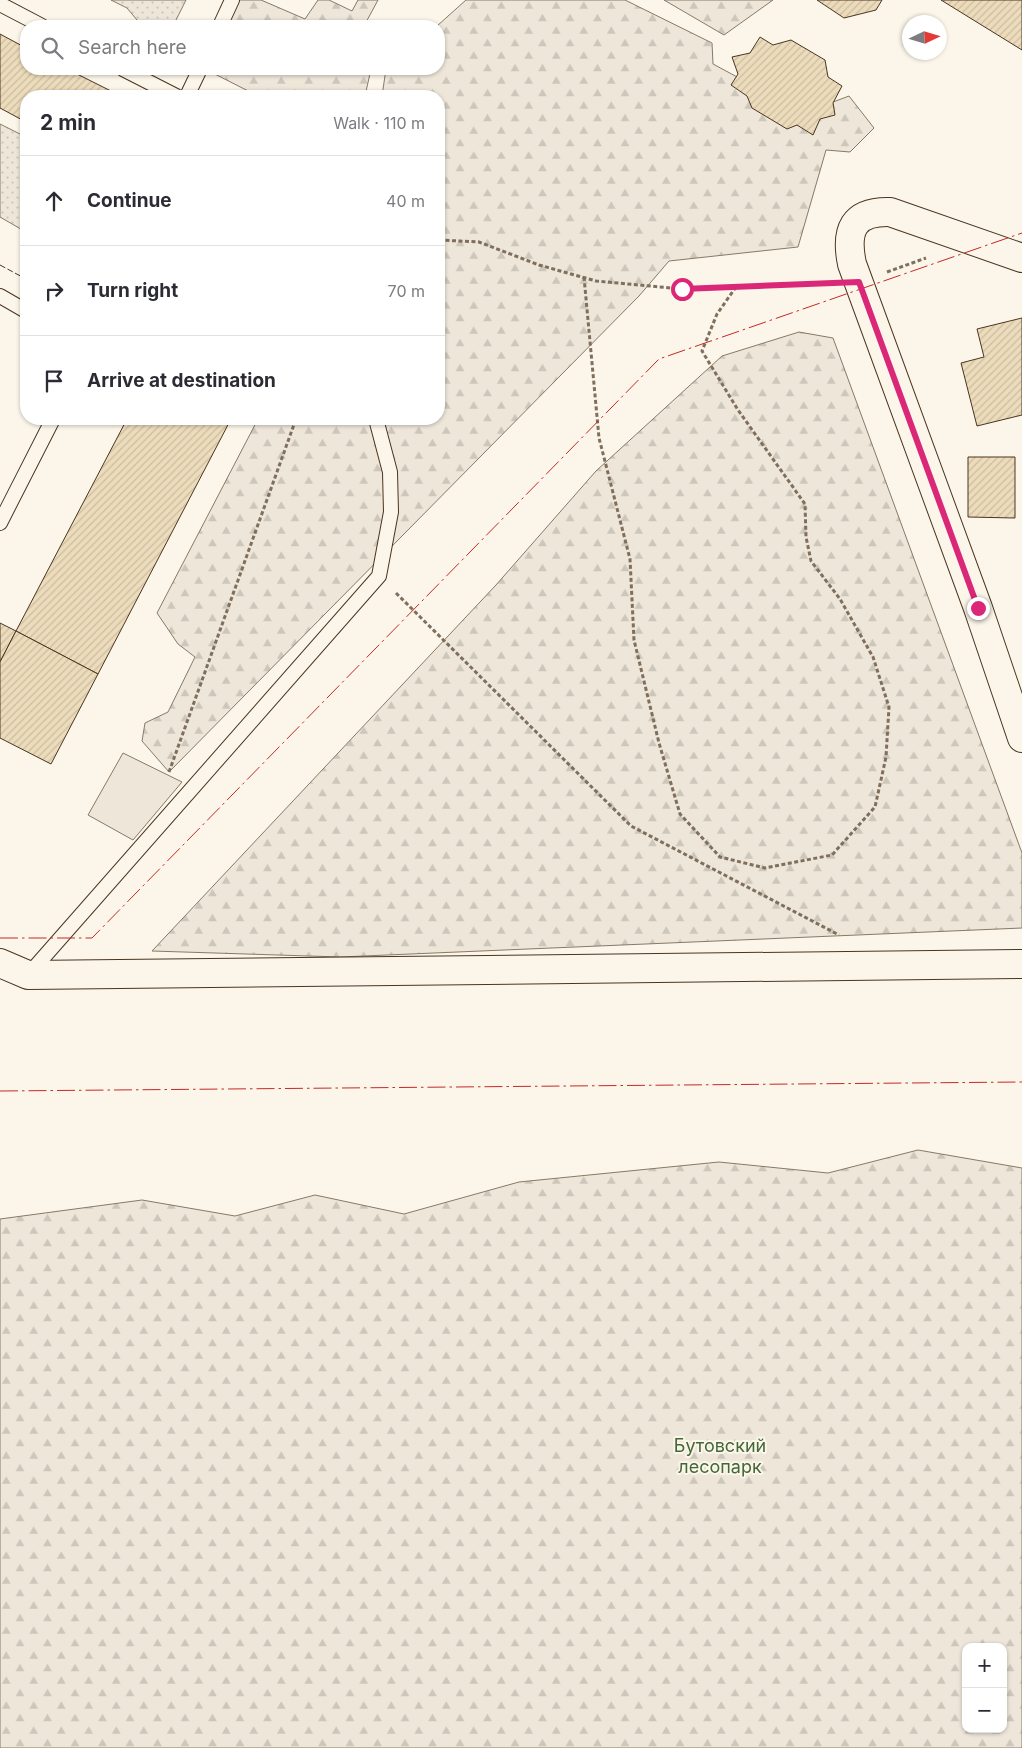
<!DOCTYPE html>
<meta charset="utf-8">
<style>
:root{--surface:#fff;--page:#f2f2f3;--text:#2b2b33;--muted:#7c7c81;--line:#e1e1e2}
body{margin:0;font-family:Inter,sans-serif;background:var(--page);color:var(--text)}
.controls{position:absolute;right:15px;bottom:15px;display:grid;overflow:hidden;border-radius:10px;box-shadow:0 1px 4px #0004}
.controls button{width:45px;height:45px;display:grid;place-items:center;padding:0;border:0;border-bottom:1px solid var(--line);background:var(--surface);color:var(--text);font:25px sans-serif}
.compass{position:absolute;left:902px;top:15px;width:45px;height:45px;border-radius:50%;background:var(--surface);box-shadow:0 1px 4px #0004;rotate:86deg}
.stop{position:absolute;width:15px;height:15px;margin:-11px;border:4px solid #db2777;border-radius:50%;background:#fff}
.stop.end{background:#db2777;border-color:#fff;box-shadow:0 1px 5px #0008}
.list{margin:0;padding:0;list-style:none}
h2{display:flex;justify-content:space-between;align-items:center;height:65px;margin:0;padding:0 20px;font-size:21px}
h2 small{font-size:16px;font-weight:400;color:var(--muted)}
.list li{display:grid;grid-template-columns:32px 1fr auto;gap:15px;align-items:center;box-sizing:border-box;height:90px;padding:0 20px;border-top:1px solid var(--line)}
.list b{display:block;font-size:19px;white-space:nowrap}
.list em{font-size:16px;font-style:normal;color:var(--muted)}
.icon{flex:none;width:28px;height:28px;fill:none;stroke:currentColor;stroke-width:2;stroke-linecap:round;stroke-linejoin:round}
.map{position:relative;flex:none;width:1022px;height:1748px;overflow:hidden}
.search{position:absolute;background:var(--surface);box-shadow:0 1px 4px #0004;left:20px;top:20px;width:425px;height:55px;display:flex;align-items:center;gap:12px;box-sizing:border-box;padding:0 18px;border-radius:20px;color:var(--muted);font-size:19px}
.panel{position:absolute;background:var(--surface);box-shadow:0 1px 4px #0004;left:20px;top:90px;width:425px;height:335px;border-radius:20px}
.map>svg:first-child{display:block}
.grass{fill:url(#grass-dots);stroke:#887966}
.forest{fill:url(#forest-firs);stroke:#887966;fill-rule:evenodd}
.park{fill:#ede6d9;stroke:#887966}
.building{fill:url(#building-hatch);stroke:#4a3520}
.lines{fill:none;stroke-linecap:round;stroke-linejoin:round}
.service-casing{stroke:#4a3520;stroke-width:16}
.minor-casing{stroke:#4a3520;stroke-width:30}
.path{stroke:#7f6f5c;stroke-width:3;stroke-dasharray:4 2.5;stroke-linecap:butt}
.service{stroke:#fbf6e9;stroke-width:14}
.minor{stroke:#fbf6e9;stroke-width:28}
.fence{stroke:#4a3520;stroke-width:1;stroke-dasharray:6 2.5;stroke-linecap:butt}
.power{stroke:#c62828;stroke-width:1;stroke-dasharray:18 4 2.5 4;stroke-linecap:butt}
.route{stroke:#db2777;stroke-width:6}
.labels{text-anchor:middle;stroke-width:4;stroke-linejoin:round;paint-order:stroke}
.park-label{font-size:18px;fill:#436837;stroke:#fbf6e9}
</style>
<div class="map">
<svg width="1022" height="1748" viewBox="0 0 1022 1748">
<defs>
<pattern id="grass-dots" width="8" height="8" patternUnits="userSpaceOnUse" patternTransform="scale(1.25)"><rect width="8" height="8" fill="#ede6d9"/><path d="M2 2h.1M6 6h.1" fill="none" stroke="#cdc6ba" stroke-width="1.8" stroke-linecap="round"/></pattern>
<pattern id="forest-firs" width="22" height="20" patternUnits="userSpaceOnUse" patternTransform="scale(1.25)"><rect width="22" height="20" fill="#ede6d9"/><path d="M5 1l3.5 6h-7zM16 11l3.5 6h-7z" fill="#cdc6ba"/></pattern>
<pattern id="building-hatch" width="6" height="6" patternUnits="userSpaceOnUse" patternTransform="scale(1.25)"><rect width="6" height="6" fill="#ecdcbc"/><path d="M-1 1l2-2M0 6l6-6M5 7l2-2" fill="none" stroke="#ccbda1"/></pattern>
</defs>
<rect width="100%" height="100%" fill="#fbf6e9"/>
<!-- grass -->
<g class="grass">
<path d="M111,0h75l-13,26h-31l-15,-18z"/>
<path d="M0,124l26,13v95l-26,-15z"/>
</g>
<!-- forest -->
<g class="forest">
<path d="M230,0h31l44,19 13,-19h11l23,11 6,-11h20l-14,26h-146z"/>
<path d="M466,0h159l87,43 1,21 91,49 45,-17 25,32 -24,24 -24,-2 -28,97 -129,14 -30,35 -470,476 -27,-31 3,-18 23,-11 27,-55 -17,-13 -21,-31 101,-194h181v-323h-57l4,-27h53l-2,-43z"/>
<path d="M664,0h109l-49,35z"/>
<path d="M205,69h166l-6,27h-107z"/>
<path d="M799,332l34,6 189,515v75l-682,29 -188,-6 344,-366 100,-114 126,-115z"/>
<path d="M918,1150l104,18v580h-1022v-529l142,-19 93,16 80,-21 89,19 115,-32 200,-20 109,11zM966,1647h37v82h-37z"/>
</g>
<!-- park -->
<path class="park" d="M123,753l59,29 -49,58 -45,-25z"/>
<!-- building -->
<g class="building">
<path d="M817,0h65l-6,10 -32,8z"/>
<path d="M941,0h81v50z"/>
<path d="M0,34l26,14v21h41l54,27h-95v26l-26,-14z"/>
<path d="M760,37l13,8 18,-5 34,20 3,17 14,9 -9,17 2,12 -15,4 -7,16 -16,-10 -10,4 -35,-21 -5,-12 -16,-11 7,-11 -6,-17 18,-4z"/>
<path d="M1022,318v97l-45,11 -16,-63 23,-6 -7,-28z"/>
<path d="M127,419h104l-133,255 -82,-43z"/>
<path d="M968,457h47v61l-47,-1z"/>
<path d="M0,623l16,8 -16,31z"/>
<path d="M16,631l82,43 -47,90 -51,-26v-76z"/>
</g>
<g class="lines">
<!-- service casing -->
<g class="service-casing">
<g id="service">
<path d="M0,4l42,22"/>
<path d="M220,26l12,-26"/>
<path d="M123,69l53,27"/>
<path d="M187,96l13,-27"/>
<path d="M0,296l26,15"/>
<path d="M0,523l53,-104"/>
<path d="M28,975l351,-399 12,-64 -1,-40 -14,-53"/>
</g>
</g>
<!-- minor casing -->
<g class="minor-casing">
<g id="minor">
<path d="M1022,258l-132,-46c-37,-1 -45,18 -38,52l126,344 44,130"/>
<path d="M0,963l28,12 994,-11"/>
</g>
</g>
<!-- path -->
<g class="path">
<path d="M439,240l40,2 60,23 57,16 86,8 146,-6"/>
<path d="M887,272l39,-14"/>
<path d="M584,277l15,161 31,121 4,81 25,103 21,71 40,43 45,11 67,-13 43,-48 11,-50 3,-50 -16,-50 -33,-58 -29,-38 -5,-24 -1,-33 -67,-94 -36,-59 15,-37 19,-27"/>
<path d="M396,593l235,233 208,109"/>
<path d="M169,772l127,-353"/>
</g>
<!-- service -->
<use href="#service" class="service"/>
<!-- minor -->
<use href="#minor" class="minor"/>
<!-- fence -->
<path class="fence" d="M0,265l26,14"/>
<!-- power -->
<g class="power">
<path d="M0,938h92l567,-579 363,-126"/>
<path d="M0,1091l1022,-9"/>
</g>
</g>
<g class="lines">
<!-- route -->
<path class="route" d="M682,289l177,-7 119,326"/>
</g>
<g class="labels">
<!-- park labels -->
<g class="park-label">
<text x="720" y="1452">Бутовский<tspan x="720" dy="21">лесопарк</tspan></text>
</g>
</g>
</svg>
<div class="controls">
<button>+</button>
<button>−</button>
</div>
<svg class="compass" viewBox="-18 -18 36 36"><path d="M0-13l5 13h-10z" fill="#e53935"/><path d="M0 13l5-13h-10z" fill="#7c7c81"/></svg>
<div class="stop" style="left:682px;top:289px"></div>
<div class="stop end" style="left:978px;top:608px"></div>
<div class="search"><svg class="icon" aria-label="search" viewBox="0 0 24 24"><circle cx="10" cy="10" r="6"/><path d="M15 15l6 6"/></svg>Search here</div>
<section class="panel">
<h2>2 min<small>Walk · 110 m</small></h2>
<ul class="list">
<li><svg class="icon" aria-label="ahead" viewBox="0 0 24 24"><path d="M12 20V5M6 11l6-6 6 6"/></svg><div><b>Continue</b></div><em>40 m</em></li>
<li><svg class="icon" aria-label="right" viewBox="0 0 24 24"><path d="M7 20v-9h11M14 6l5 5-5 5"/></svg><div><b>Turn right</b></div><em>70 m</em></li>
<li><svg class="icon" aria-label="arrive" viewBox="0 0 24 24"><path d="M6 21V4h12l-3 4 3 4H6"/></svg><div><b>Arrive at destination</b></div></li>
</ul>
</section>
</div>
